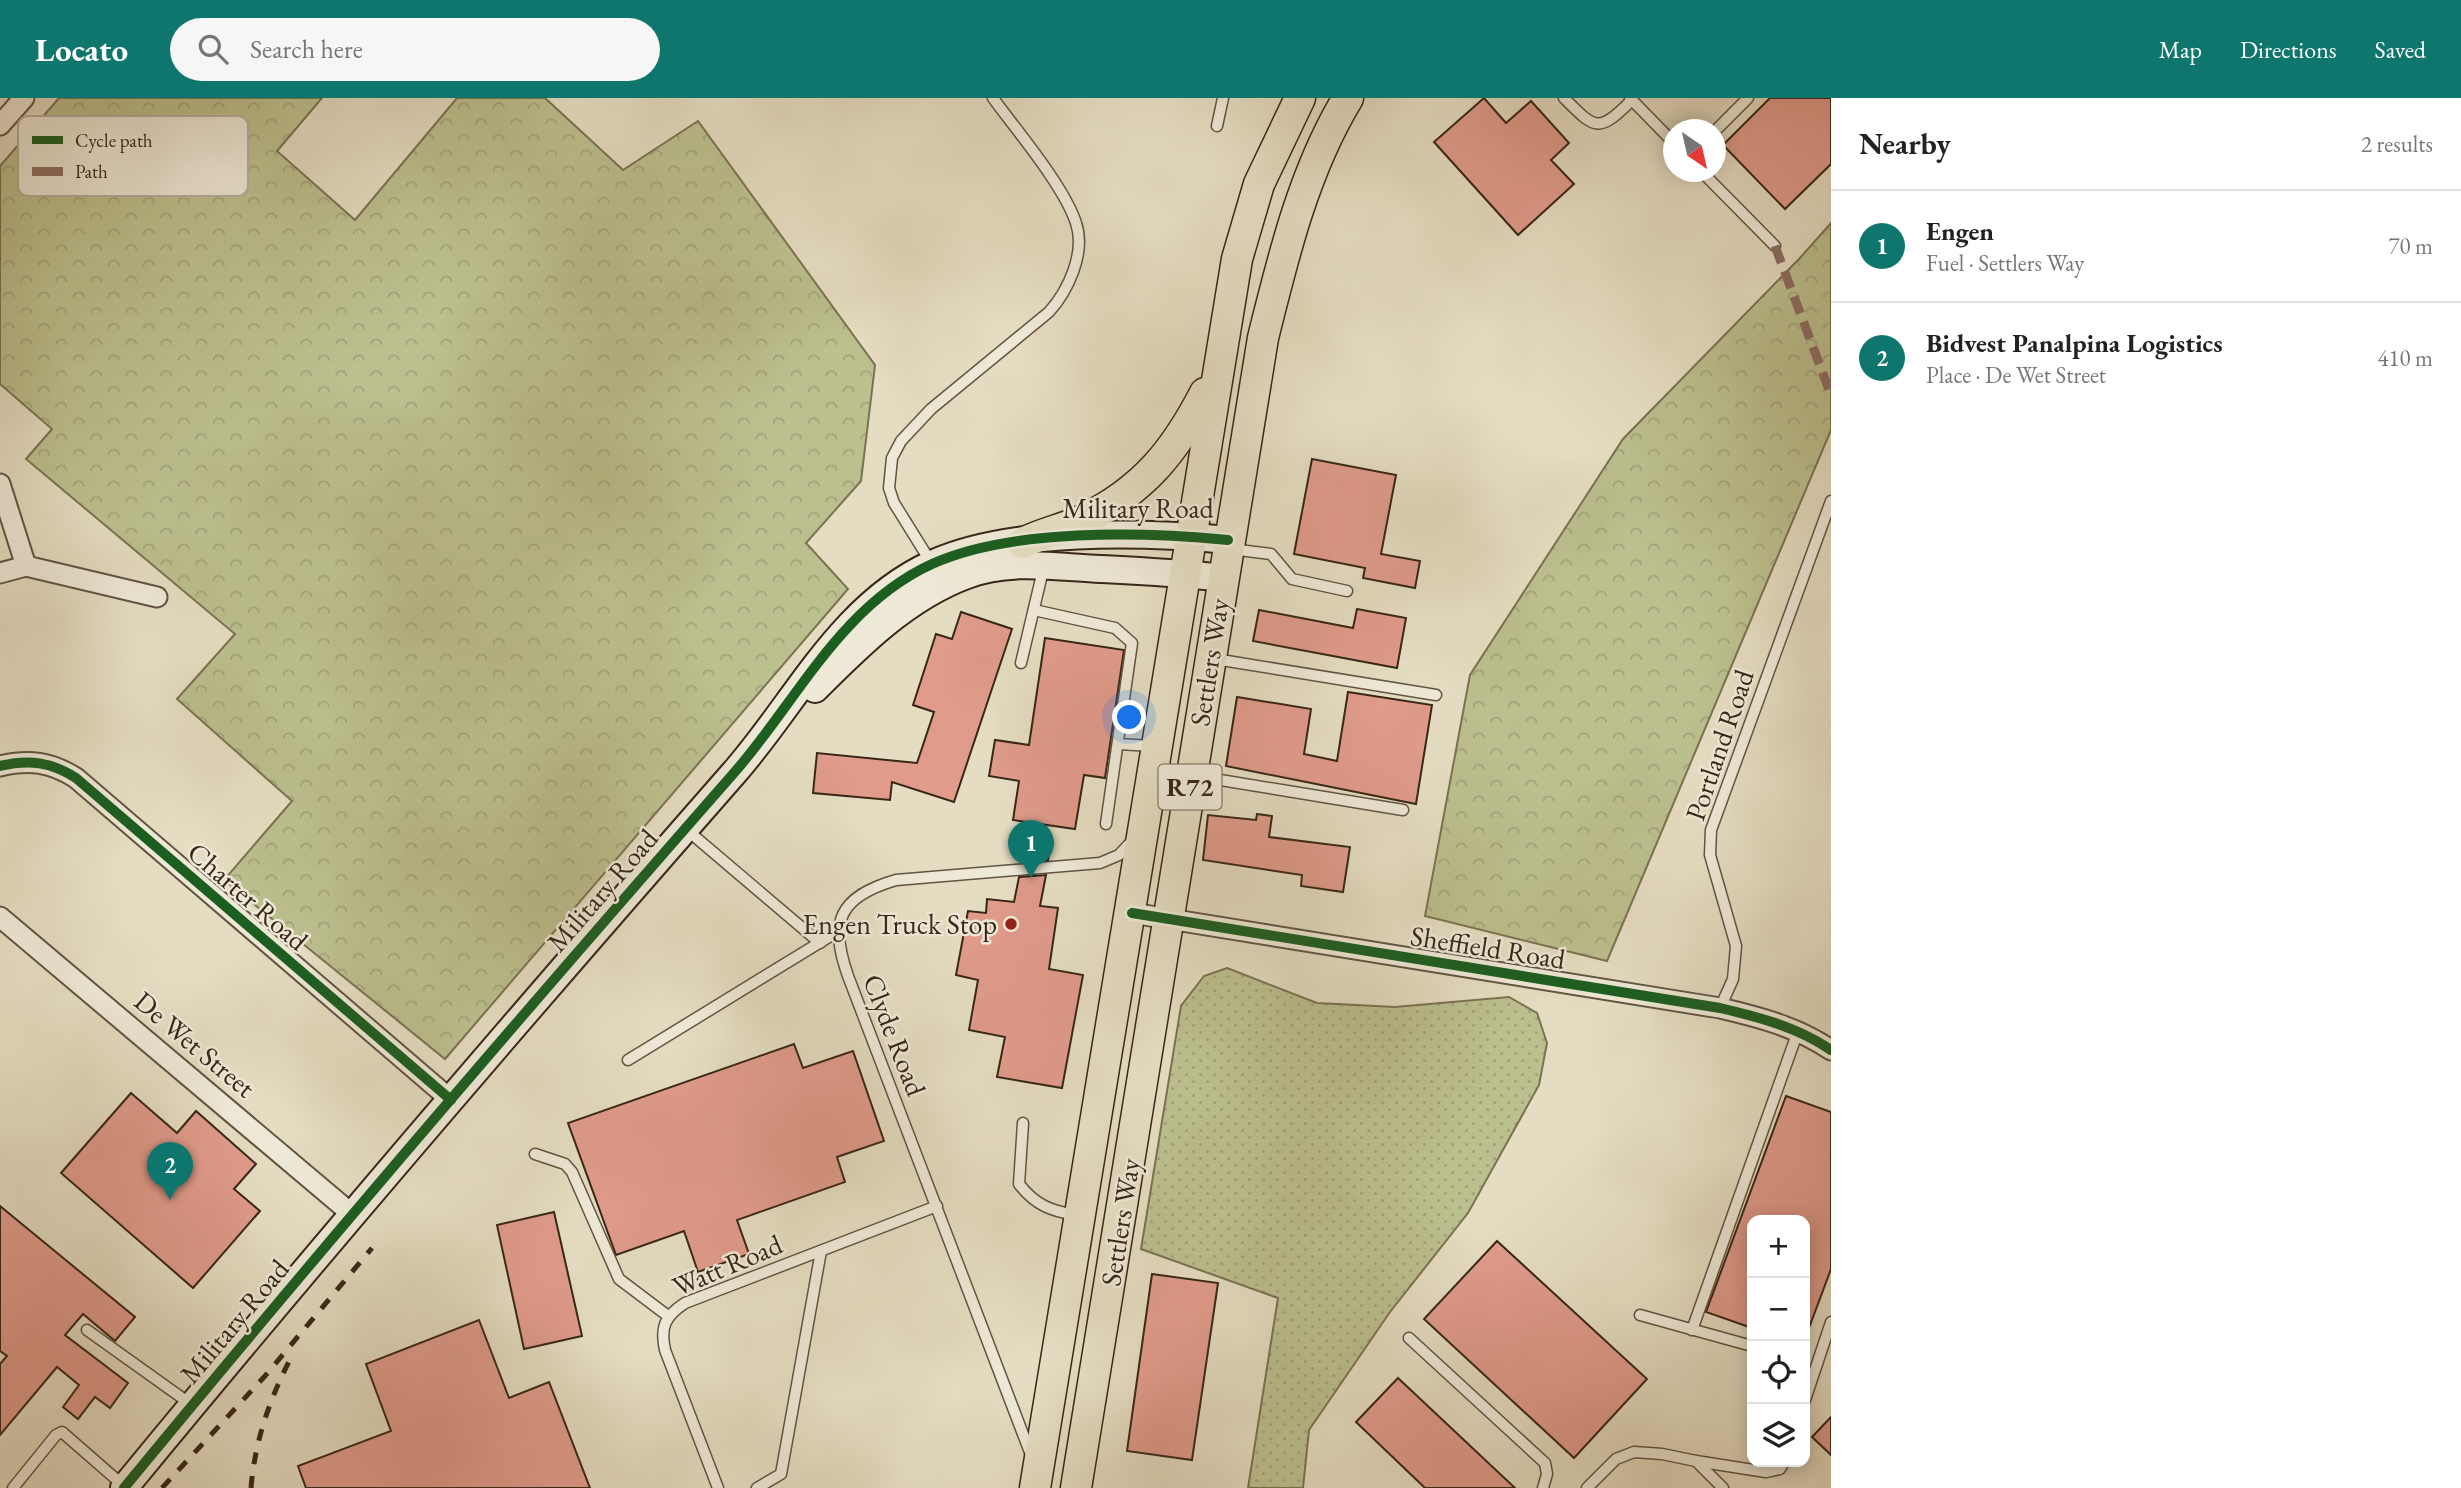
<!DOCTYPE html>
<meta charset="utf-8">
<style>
:root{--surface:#fff;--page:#f6f6f6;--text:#222;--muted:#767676;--line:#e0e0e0;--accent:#0f766e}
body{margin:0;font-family:"EB Garamond",serif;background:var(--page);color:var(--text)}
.controls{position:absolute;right:21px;bottom:21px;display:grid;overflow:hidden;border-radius:14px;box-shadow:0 4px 18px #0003}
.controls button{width:63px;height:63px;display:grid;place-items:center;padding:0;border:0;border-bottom:2px solid var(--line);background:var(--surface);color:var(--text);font:35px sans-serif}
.compass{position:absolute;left:1663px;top:21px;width:63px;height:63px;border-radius:50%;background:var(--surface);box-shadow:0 4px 18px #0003;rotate:146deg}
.you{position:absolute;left:1130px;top:620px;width:24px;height:24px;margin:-18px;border:5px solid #fff;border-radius:50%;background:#1a73e8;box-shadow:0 0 0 10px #1a73e833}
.badge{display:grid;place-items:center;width:46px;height:46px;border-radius:50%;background:var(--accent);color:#fff;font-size:23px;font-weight:700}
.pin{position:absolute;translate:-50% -58px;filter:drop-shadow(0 2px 4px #0008)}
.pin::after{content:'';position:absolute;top:37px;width:24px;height:21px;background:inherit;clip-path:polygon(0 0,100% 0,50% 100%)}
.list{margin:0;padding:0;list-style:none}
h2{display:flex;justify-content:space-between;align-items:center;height:91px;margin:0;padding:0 28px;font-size:30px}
h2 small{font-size:23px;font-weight:400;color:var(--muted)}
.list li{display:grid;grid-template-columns:46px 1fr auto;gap:21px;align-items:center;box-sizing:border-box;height:112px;padding:0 28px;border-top:2px solid var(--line)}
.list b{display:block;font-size:26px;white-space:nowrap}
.list p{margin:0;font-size:23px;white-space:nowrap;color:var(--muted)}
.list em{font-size:23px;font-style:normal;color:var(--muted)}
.icon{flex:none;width:38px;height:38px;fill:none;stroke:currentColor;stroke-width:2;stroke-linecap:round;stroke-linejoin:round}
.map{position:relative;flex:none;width:1831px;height:1390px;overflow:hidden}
header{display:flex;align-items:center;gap:42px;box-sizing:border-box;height:98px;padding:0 35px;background:var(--accent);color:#fff}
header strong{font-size:33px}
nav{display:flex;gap:38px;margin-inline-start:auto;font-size:24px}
.search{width:490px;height:63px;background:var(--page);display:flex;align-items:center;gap:18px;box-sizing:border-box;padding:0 24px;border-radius:38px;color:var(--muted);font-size:26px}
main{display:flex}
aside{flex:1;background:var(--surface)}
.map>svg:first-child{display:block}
.grass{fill:url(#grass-dots);stroke:#7a7253;stroke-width:2}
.forest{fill:url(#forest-crowns);stroke:#7a7253;stroke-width:2}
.building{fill:#e09b8b;stroke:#372618;stroke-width:2}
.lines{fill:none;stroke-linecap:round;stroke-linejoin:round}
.lane-casing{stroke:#625442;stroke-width:13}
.street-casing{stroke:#625442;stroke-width:23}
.secondary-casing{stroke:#372618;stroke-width:30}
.primary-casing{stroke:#372618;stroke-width:33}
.lane{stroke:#eee9d7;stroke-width:10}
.street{stroke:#eee9d7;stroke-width:19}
.secondary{stroke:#eee9d7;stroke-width:26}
.primary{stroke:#e5ddc2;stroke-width:30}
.rail{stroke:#372618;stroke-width:5;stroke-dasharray:12 12;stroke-linecap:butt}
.quiet{stroke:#8d6e63;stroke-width:9;stroke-dasharray:18 9;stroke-linecap:butt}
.cycleway-casing{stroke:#eee9d7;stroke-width:15}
.cycleway{stroke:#1b5e20;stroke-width:10}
.poi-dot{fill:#8f2418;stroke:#eee9d7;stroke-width:2.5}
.labels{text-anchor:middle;stroke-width:5;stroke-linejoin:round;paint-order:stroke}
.shield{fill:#eee9d7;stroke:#6e6051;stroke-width:2}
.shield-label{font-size:26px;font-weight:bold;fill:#372618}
.street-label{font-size:28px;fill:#372618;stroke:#eee9d7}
.poi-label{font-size:28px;fill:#372618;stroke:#eee9d7;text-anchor:end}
.key{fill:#eee9d7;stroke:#b7ae9e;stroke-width:2}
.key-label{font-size:19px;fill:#372618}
</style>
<header>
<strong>Locato</strong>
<div class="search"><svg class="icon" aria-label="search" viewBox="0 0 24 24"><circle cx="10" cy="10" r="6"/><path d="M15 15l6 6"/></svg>Search here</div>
<nav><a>Map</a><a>Directions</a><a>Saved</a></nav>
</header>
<main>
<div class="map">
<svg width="1831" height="1390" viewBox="0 0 1831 1390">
<defs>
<pattern id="grass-dots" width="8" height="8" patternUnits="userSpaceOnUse" patternTransform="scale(1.75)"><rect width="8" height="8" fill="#bcbf8e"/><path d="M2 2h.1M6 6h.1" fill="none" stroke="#a2a47a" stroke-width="1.8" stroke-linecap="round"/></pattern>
<pattern id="forest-crowns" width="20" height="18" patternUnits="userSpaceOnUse" patternTransform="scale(1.75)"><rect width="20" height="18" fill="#bcbf8e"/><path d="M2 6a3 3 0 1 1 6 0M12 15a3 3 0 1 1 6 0" fill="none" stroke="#a2a47a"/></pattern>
</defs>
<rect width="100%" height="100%" fill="#e5ddc2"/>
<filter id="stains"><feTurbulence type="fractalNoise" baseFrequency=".00286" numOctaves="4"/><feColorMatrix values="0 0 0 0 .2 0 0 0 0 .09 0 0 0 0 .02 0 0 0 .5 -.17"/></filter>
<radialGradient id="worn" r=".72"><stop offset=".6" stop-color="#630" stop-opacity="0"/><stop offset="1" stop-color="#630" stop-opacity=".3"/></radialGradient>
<!-- grass -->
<path class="grass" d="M1227,870l90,35 78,4 114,-10 28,16 10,30 -8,42 -71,128 -78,99 -81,118 -6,58h-55l30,-190 -137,-49 40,-243 23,-30z"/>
<!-- forest -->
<g class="forest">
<path d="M59,0h263l-45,53 78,69 102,-122h88l78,72 75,-49 177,244 -14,116 -55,62 42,46 -403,470 -221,-179 68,-79 -115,-102 58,-65 -209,-175 26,-30 -52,-45v-218z"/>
<path d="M1831,125v207l-224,531 -182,-45 45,-241 153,-236 176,-180z"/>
</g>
<!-- building -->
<g class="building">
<path d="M1484,0l22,25 25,-22 38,42 -18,17 23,24 -56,51 -84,-93z"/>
<path d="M1770,0h61v66l-46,45 -62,-64z"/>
<path d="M1312,361l84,16 -15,79 39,7 -5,27 -52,-10 2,-10 -71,-14z"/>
<path d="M1357,511l49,9 -9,50 -144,-27 6,-31 94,18z"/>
<path d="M961,514l51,17 -58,173 -62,-20 -2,18 -77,-7 4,-40 100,10 17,-51 -21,-7 23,-71 16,5z"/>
<path d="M1045,540l79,12 -19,128 -21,-3 -9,54 -62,-9 6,-39 -30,-5 6,-36 34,5z"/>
<path d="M1348,594l84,13 -16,99 -190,-38 11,-69 74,12 -7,45 33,7z"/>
<path d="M1257,716l15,2 -3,21 81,10 -7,45 -42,-6 1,-11 -99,-15 5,-45 48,5z"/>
<path d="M1024,752l25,4 -1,6 -26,2z"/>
<path d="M1046,777l-6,31 18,2 -9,61 34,6 -21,113 -65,-11 8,-40 -36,-7 9,-50 -22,-5 12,-64 18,2 1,-14 27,3 5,-25z"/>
<path d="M794,946l9,24 50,-17 31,90 -47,16 8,25 -108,38 12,34 -51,18 -14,-41 -68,24 -48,-132z"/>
<path d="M131,995l46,40 19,-22 60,53 -22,25 26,22 -67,77 -132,-115z"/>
<path d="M1786,998l45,16v157l-25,67 -1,-116h-53v108l-46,-16z"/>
<path d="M0,1108l135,111 -20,24 -32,-27 -18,21 63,48 -18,25 -15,-11 -17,22 -15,-12 16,-22 -22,-18 -57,68v-71l7,-8 -7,-5z"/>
<path d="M554,1114l28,124 -58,13 -27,-124z"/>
<path d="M1497,1143l150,138 -73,79 -150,-139z"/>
<path d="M1152,1176l66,9 -26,177 -65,-9z"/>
<path d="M479,1222l30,78 40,-16 41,106h-284l-8,-22 93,-35 -25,-67z"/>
<path d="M1398,1280l117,110h-90l-69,-66z"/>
<path d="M1831,1319v38l-19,-18z"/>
</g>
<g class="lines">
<!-- lane casing -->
<g class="lane-casing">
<g id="lane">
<path d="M1564,0c31,31 34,36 68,2"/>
<path d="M1630,0l44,45"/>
<path d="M1217,28l6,-28"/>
<path d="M1716,32l32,-32"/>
<path d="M1702,74l73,74"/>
<path d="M1231,451l40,5 21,25 55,12"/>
<path d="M932,466l-38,-61 -5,-15 3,-30 9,-17 30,-32 118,-97c19,-21 37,-59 27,-89 -12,-37 -59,-92 -83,-125"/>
<path d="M1034,512l81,18 17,15 -26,181"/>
<path d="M1215,561l221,36"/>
<path d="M1021,565l23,-97"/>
<path d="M1118,646l34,2"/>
<path d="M1196,678l207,34"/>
<path d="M687,732l133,113"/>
<path d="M1720,910l13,-29 3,-33 -26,-91 1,-25 120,-329"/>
<path d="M628,962l209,-128"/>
<path d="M1023,1025l-4,61c16,21 32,27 57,31"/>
<path d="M535,1056l30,10 7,8 47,107 49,37"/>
<path d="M1640,1217l112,31"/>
<path d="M87,1232l105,75"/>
<path d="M1692,1232l106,-299"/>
<path d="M1409,1240l136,125 2,11 -4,14"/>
<path d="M1805,1302l26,-78"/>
<path d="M1031,1357l-183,-479c-19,-54 -10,-79 48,-96l204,-17 19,-8 14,-15"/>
<path d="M1696,1363l70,11 14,-3 4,-7"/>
<path d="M13,1390l43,-53 6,-3 63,55"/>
<path d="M718,1390l-53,-138c-5,-23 0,-34 20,-47l252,-97"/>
<path d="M757,1390l24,-14 40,-223"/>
<path d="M1587,1390l29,-29 18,-7 28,2 34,7 27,27"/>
</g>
</g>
<!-- street casing -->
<g class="street-casing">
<g id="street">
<path d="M0,27l24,-27"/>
<path d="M0,386l26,82"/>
<path d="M0,475l26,-7 131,31"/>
<path d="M0,668c29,-7 51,-4 76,12l375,322"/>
<path d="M1132,815l588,95c39,9 77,19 111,42"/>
<path d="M0,819l353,298"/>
</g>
</g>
<!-- secondary casing -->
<g class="secondary-casing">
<g id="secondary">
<path d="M815,591c45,-45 92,-92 152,-114 41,-16 90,-8 133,-6 40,2 81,4 122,9"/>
<path d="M124,1390c199,-242 403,-479 609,-714 63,-71 107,-168 199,-210 80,-36 210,-32 296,-24"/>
</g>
</g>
<!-- primary casing -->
<g class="primary-casing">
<g id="primary">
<path d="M1023,445c19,-10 41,-14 60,-23 61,-30 92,-69 122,-127"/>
<path d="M1035,1390l202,-1229 22,-75 41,-86"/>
<path d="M1076,1390l187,-1150c20,-81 41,-168 85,-240"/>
</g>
</g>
<!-- lane -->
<use href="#lane" class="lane"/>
<!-- street -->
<use href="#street" class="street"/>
<!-- secondary -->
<use href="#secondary" class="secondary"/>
<!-- primary -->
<use href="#primary" class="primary"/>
<!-- rail -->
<g class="rail">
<path d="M162,1390l103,-112 107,-128"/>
<path d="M251,1390c4,-49 20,-93 43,-136"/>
</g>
<!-- quiet -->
<path class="quiet" d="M1775,148l56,149"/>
<!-- cycleway casing -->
<g class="cycleway-casing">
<g id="cycleway">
<path d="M0,668c29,-7 51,-4 76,12l375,322"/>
<path d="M1132,815l588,95c39,9 77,19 111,42"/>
<path d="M124,1390c199,-242 403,-479 609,-714 63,-71 107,-168 199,-210 80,-36 210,-32 296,-24"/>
</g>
</g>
<!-- cycleway -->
<use href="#cycleway" class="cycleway"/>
</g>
<!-- markers -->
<circle class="poi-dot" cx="1011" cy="826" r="7"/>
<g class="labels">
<!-- shield labels -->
<rect class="shield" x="1158.5" y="666.5" width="63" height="45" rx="5"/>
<g class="shield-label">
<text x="1190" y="698">R72</text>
</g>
<!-- street labels -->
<g class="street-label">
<text x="1138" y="420">Military Road</text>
<text transform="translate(1209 564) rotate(-81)" y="10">Settlers Way</text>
<text transform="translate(1719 647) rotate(-71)" y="10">Portland Road</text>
<text transform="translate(602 792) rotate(-49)" y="10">Military Road</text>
<text transform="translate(248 798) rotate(41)" y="10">Charter Road</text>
<text transform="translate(1488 849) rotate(9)" y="10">Sheffield Road</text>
<text transform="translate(895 937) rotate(69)" y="10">Clyde Road</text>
<text transform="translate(195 946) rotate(40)" y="10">De Wet Street</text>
<text transform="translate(1120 1124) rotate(-81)" y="10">Settlers Way</text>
<text transform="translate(727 1167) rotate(-23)" y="10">Watt Road</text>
<text transform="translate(234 1223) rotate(-50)" y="10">Military Road</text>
</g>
<!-- poi labels -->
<g class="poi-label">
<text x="997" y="836">Engen Truck Stop</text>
</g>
</g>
<!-- legend -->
<rect x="18" y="18" width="230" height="80" rx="10" class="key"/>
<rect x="32" y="38" width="31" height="8" fill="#1b5e20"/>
<rect x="32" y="69" width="31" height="9" fill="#8d6e63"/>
<g class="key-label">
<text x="75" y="49">Cycle path</text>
<text x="75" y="80">Path</text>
</g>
<rect width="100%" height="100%" filter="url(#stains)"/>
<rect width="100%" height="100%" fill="url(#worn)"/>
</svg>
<div class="controls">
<button>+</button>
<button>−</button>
<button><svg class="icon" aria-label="locate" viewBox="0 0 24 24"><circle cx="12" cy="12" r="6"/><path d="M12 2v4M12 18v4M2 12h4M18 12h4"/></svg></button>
<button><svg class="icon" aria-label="layers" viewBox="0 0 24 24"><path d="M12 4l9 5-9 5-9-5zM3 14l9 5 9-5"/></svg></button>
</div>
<svg class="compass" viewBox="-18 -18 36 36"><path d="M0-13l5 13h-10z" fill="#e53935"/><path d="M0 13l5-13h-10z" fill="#767676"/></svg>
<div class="you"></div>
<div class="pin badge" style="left:1031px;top:780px">1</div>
<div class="pin badge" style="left:170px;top:1102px">2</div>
</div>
<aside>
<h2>Nearby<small>2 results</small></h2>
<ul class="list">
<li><span class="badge">1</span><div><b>Engen</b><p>Fuel · Settlers Way</p></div><em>70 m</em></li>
<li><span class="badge">2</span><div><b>Bidvest Panalpina Logistics</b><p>Place · De Wet Street</p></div><em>410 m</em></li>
</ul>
</aside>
</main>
